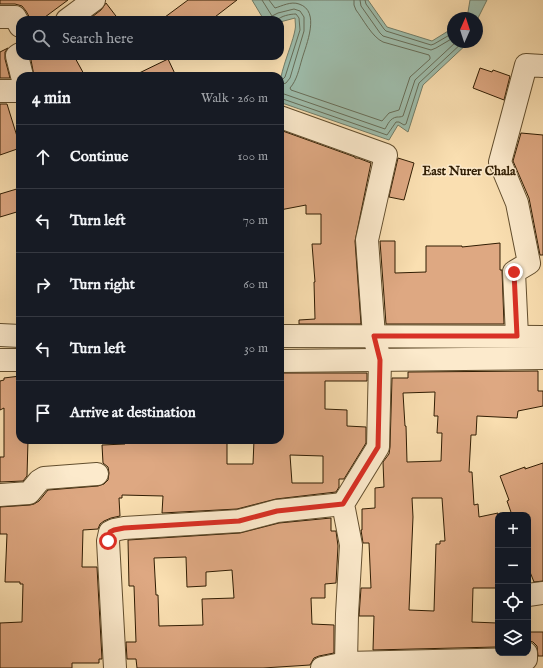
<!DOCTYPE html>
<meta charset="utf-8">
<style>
:root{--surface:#171b24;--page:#242831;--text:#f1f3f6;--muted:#9ea1a6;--line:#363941}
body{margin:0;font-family:"IM FELL English",serif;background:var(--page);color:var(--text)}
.controls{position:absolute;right:12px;bottom:12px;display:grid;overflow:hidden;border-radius:8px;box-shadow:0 4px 16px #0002}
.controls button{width:36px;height:36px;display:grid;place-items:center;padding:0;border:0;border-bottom:1px solid var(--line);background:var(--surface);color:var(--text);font:20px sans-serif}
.compass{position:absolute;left:447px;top:12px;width:36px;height:36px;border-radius:50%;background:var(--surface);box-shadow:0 4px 16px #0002;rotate:3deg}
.stop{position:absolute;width:12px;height:12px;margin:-9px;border:3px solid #d93025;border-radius:50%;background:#fff}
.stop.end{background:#d93025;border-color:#fff;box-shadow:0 1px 4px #0008}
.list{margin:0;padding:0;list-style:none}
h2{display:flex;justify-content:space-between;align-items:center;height:52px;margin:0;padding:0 16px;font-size:17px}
h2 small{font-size:13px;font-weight:400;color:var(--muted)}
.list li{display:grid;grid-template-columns:26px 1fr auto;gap:12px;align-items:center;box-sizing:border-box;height:64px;padding:0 16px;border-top:1px solid var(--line)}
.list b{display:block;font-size:15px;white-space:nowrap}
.list em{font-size:13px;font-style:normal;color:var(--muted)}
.icon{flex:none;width:22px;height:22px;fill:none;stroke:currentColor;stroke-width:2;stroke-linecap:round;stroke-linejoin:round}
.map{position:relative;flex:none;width:543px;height:668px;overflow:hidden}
.search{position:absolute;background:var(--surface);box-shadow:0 4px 16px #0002;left:16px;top:16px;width:268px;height:44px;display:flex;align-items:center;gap:10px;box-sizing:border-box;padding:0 14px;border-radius:12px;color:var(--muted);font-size:15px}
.panel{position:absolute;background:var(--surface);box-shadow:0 4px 16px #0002;left:16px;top:72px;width:268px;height:372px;border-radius:12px}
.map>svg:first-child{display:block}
.water{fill:#9ebdac;stroke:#727d68}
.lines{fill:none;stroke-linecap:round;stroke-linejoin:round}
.shore{stroke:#676d58;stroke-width:1}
.building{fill:#dea882;stroke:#301d03;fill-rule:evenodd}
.minor-casing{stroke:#624e2e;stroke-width:24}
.minor{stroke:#fceacc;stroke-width:22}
.route{stroke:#d93025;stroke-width:5}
.labels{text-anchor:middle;stroke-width:3;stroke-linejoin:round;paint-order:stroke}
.quarter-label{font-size:13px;font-weight:bold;fill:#301d03;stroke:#fceacc}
</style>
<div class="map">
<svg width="543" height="668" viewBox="0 0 543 668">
<rect width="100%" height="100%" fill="#fadfb1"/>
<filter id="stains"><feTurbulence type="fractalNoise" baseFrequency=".005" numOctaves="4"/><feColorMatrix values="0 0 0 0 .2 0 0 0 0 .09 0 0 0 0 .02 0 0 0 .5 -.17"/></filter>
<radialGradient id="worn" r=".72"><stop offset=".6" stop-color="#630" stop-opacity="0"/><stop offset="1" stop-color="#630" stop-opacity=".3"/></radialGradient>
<!-- water -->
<g class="water">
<path d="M252,0h116l19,27 45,14 21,-13v14h16l-46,43 -15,47 -10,-7 -9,15 -107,-37c-9,-20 9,-52 13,-73 1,-4 0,-8 0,-12l-15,4v-2h-16z"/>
<path d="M470,0h17l-10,20v-2h-10z"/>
</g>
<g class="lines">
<!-- shore -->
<g class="shore">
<path d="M262,0l10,16 6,-3 16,-4 6,2 4,6v14l-14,47 -4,5 -6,2"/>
<path d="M269,0l6,8c7,-2 16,-7 24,-4 22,7 7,41 3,55 -3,10 -5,21 -12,29l1,2 91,31 7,-8 10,-3 11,-33 20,-18v-2l-1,-2 -46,-13c-11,-5 -20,-23 -27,-32l-2,-5v-5"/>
<path d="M360,0l1,6 19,27 3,3 48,14 5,-2 17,-10"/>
<path d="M365,0l1,4 18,25 2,2 45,14 3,-1 19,-11"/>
<path d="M277,20c4,-4 13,-6 19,-6l3,4 1,12 -15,47 -2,2 -3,1"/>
<path d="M280,93l4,1 101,35c3,-5 5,-11 12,-12 2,0 4,0 6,-1l12,-36 41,-38"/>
<path d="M280,98l107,37 9,-13h3l5,3 2,-1 13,-41 44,-41"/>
</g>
</g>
<!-- building -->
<g class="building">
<path d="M0,0h68l-27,20h-10l-5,-9 -4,-5 -7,-2h-15z"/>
<path d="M188,0h49l-26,20h-50z"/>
<path d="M106,3l13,17h-31l13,-10z"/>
<path d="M8,48l-3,4v7l5,19h-10v-26z"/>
<path d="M32,56h42l11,20h-51l-3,-16z"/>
<path d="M168,59l8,17h-43z"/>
<path d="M480,68l12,4 1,-2 17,6 -6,24 -31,-12z"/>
<path d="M0,104h7l13,42v2l-20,7z"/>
<path d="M280,130l75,27v1h3l13,5 -16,78 6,83h-62v-4l16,-1 -1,-37h1l-3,-38h9v-30h-15v-9l-26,5z"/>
<path d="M521,133l22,2v120h-3l-11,-57 -16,-37z"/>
<path d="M398,158l16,5 -10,37 -15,-3z"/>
<path d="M20,188v23l-20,6v-23z"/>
<path d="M380,241h15v32l31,-1v-26h36v1l38,-4v27h2l2,54h-118z"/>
<path d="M538,371v20h5v15l-25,5 -1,7 -40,-2 -1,19h-5l-2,37h3l2,33 4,-1 1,13 19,-4v75h-25l-1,34 25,1v24l-124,3 1,-34h-15l2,-28h10l-2,-45h-6l-2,-13h1v-21l13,-1v-20l9,-1 -1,-25 6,-8 1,-7 2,-69h16v-6zM435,392l-1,24h4l-1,17h5l-1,28 -34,1 -1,-36h-1l-2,-33zM412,498h30l3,43h-5v3h-4l-2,67 -25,-1 4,-93z"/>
<path d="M281,373h86v8h-42v28l22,1v16l19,1v16l-22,36h-5v8l-3,5 -60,7 -39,10 -75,4 1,-17 -41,-1v3h-3l1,18 -9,2 -7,3 -4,3 -2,5 -15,1 -1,37h15l5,92h-3v4h-27v5h-72v-45l22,-1 1,-38h-3v-2h-15l2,-48h-7v-27l30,-2 4,-1 5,-3 9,-11 50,-4 6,-2 4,-4 1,-7 -1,-6 -5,-4 -1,-18 23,-1v-4h102v24h26l1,-24h26zM290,455l33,1v27h-31z"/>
<path d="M20,376v64h8l-1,36 -4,5 -23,1v-25h4v-49l-4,2v-29l4,-1v-2z"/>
<path d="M543,463v118l-9,1 -6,-15v-52h-16l-5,-14 2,-1 -9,-24 25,-9v2z"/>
<path d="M331,518v13h5l2,15 -2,37 -11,1v14h-14l1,26 22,1v28l-15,3 -5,2 -4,7 -47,3h-126l-1,-9h-9l-1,-17h10l-2,-56h-5l-1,-46 112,-7 39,-10zM186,557l1,30 19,-1v-14l26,-2 2,28 -32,1 1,26 -44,1 -1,-31h-2l-2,-37z"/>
<path d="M529,632h14v24h-5l-1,-10 -4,-4 -4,-1z"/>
</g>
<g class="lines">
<!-- minor casing -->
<g class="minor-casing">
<g id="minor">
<path d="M0,17h15l5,9"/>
<path d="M67,20l27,-20"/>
<path d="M20,54l-3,2 5,20"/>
<path d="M0,91h20"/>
<path d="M280,117l106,38 -19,85 7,96 6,24 -2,87 -35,57 8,41 -4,69 -1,49 180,-4v-6"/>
<path d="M0,335l20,1"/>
<path d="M280,336l263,1"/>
<path d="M517,336l-3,-64 15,-9 -12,-60 -17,-41 26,-97 17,1"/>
<path d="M0,360h20"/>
<path d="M280,361l263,-3"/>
<path d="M0,495l29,-2 10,-12 5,-3 53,-4"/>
<path d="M528,595l15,-2"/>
<path d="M115,668l-7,-127 2,-9 4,-2 10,-2 115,-7 38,-10 66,-7"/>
<path d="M322,668l24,-5"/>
</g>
</g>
<!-- minor -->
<use href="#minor" class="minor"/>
</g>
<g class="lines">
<!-- route -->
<path class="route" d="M108,541l2,-9 4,-2 10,-2 115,-7 38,-10 66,-7 35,-57 2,-87 -6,-24h143l-3,-64"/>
</g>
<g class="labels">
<!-- quarter labels -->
<g class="quarter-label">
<text x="469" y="175">East Nurer Chala</text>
</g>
</g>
<rect width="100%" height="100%" filter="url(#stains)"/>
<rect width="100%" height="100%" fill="url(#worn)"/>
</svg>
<div class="controls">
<button>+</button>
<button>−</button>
<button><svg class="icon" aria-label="locate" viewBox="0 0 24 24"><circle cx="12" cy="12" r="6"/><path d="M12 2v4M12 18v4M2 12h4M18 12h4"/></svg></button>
<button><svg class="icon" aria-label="layers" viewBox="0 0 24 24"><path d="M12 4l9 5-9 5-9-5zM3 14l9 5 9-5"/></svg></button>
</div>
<svg class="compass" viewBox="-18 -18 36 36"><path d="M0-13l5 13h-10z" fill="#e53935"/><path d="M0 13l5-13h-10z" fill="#9ea1a6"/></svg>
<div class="stop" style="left:108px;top:541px"></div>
<div class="stop end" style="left:514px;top:272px"></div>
<div class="search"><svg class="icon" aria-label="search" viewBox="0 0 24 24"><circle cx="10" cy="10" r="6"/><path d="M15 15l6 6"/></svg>Search here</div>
<section class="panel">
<h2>4 min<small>Walk · 260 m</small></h2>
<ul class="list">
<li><svg class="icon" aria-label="ahead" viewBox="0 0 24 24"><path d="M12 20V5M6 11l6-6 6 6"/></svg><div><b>Continue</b></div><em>100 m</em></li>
<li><svg class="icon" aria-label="left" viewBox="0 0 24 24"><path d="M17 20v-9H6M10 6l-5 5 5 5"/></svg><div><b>Turn left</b></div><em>70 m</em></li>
<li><svg class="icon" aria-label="right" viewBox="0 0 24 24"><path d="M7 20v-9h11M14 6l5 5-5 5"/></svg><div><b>Turn right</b></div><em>60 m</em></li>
<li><svg class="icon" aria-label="left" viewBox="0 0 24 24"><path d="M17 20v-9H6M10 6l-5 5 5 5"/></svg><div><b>Turn left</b></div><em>30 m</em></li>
<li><svg class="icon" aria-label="arrive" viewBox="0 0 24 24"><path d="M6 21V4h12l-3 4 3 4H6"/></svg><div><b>Arrive at destination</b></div></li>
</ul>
</section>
</div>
